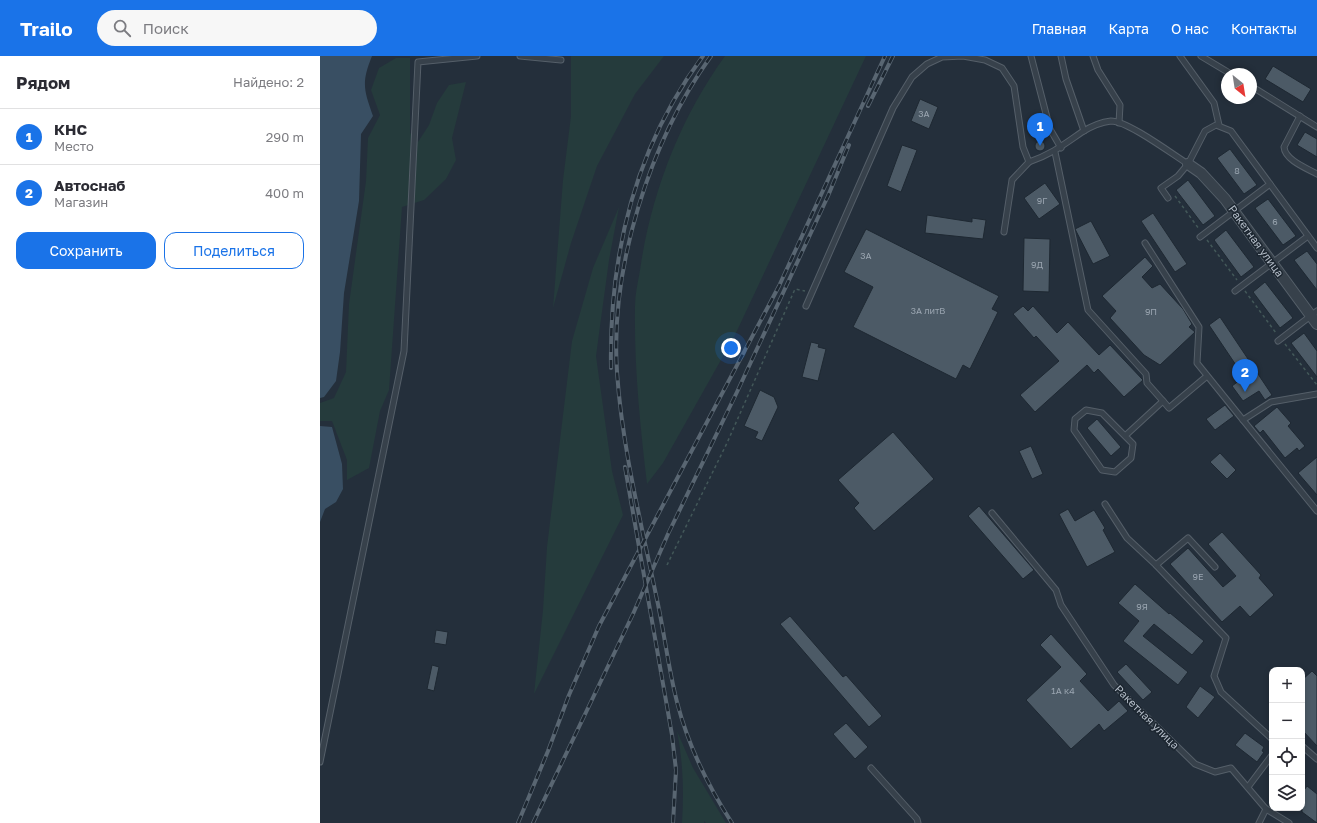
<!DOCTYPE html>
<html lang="ru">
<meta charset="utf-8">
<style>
:root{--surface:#fff;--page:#f7f7f7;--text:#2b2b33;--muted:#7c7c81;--line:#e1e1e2;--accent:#1a73e8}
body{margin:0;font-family:"Golos Text",sans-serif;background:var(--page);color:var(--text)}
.controls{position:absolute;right:12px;bottom:12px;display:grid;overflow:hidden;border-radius:8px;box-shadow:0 2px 6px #0003}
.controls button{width:36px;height:36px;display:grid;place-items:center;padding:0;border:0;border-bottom:1px solid var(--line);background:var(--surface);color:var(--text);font:20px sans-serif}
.compass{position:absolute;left:901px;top:12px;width:36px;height:36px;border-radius:50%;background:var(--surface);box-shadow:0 2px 6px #0003;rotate:150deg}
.you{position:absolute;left:411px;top:292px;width:14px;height:14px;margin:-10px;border:3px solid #fff;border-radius:50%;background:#1a73e8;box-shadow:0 0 0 6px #1a73e833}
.badge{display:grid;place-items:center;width:26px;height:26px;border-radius:50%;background:var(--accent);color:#fff;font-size:13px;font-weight:700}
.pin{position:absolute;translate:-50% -33px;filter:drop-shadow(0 1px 2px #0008)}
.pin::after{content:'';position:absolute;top:21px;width:14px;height:12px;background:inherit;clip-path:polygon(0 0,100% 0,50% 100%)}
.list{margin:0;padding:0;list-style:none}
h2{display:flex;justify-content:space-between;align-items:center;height:52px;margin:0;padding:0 16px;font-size:17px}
h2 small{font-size:13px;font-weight:400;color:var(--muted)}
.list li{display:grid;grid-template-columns:26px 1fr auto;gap:12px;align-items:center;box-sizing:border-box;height:56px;padding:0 16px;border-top:1px solid var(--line)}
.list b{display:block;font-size:15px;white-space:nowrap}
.list p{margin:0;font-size:13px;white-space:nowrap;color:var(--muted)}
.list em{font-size:13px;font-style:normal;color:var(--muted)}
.actions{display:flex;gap:8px;padding:12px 16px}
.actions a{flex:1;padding:9px 0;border:1px solid var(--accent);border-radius:12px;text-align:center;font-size:14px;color:var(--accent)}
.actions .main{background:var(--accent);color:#fff}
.icon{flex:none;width:22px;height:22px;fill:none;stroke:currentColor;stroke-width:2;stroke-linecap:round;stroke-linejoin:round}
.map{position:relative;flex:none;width:997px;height:767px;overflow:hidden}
header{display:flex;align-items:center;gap:24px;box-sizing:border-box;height:56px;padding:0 20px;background:var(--accent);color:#fff}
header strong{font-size:19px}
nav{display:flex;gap:22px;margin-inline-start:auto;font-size:14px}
.search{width:280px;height:36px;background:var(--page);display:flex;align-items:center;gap:10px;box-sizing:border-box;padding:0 14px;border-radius:22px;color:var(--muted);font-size:15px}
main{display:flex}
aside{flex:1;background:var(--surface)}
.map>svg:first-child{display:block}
.green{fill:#253b3c}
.water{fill:#394f63}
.building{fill:#4c5a66;stroke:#1e2832}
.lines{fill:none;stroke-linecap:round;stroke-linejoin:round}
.lane-casing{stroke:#555f69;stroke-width:7}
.street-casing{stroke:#555f69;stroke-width:12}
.path{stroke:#435859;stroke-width:1.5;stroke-dasharray:3 3;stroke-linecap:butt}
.lane{stroke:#37414b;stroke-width:5}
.street{stroke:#37414b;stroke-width:10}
.rail-casing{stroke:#596672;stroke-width:4}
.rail{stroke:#1c2630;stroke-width:2.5;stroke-dasharray:8;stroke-linecap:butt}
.labels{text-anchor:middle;stroke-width:3;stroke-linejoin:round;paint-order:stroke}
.number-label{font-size:9px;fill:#99a4af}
.street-label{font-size:11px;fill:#b3bcc7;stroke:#1c2630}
</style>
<header>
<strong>Trailo</strong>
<div class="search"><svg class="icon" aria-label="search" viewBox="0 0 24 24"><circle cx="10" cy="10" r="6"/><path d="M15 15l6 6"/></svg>Поиск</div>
<nav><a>Главная</a><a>Карта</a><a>О нас</a><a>Контакты</a></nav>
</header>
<main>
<aside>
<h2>Рядом<small>Найдено: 2</small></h2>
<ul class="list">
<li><span class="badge">1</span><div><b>КНС</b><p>Место</p></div><em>290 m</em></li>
<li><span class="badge">2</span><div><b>Автоснаб</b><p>Магазин</p></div><em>400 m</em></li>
</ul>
<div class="actions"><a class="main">Сохранить</a><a>Поделиться</a></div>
</aside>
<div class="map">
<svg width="997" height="767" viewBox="0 0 997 767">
<rect width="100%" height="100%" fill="#242f3b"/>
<!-- green -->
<g class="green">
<path d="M251,0h93l-29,38 -38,72 -26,77 -18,65 10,-128 8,-64z"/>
<path d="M405,0h141l-131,279 -72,128 -16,21c-7,-59 -13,-118 -12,-178 0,-12 3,-24 5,-36 11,-76 40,-152 85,-214z"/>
<path d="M76,2h14v75l8,9 11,-17 8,-22 12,-18 17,-3 -14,56 4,22 -10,19 -22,21 -22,7 -13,183 -9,21 -11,57 -22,12v-20l-15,-39h-12v-18l14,-5 12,-26 3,-68 17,-123 2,-43 12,-23 -9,-25 8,-22z"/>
<path d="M299,151l-10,53 -13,96 16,115 11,44 -89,179 9,-84 4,-63 25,-206 21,-73z"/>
<path d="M357,675l16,37 33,55h-20l-2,-2v2h-22c2,-31 1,-62 -5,-92z"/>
</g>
<!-- water -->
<g class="water">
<path d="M0,0h52c-11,27 -8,34 1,60l-12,18 -2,67 -15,92 -4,59 -4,29 -12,16 -4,1z"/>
<path d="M0,370l12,1 10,37 1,25 -7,13 -11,7 -5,13z"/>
</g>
<!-- building -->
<g class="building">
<path d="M953,10l38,23 -8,13 -38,-23z"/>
<path d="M600,43l18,8 -9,22 -18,-8z"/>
<path d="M985,76l12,7v18l-20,-12z"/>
<circle cx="720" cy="90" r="5"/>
<path d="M582,89l15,5 -16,42 -14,-6z"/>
<path d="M910,93l27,36 -13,9 -27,-36z"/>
<path d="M868,124l27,36 -12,9 -27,-35z"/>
<path d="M725,127l15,21 -21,15 -15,-21z"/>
<path d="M948,143l28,37 -13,9 -28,-37z"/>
<path d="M833,157l34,51 -12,8 -34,-51z"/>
<path d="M607,159l45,7v-4l14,2 -3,19 -58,-6z"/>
<path d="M771,165l19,35 -17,8 -18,-35z"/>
<path d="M546,173l133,67 -7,13 6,3 -28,57 -7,-4 -7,14 -103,-52 20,-40 -29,-15z"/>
<path d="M906,174l28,37 -13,10 -27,-37z"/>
<path d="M704,182l26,1 -1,53 -26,-1z"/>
<path d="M987,195l10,13v26l-23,-30z"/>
<path d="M825,201l8,9 -11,11 10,11 8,-4 23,25 9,15 -3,3 6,5 -35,33 -16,-10 -34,-37 6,-7 -14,-15z"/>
<path d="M945,226l28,36 -13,10 -27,-36z"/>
<path d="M703,250l5,5 5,-5 24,27 11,-11 31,33 11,-10 33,35 -19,17 -26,-28 -4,4 -7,-8 -52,47 -15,-17 39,-34 -23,-25 -2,2 -21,-24z"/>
<path d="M900,261l52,78 -7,5 -6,-9 -16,10 -11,-15 12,-9 -35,-52z"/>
<path d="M984,277l13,18v26l-26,-34z"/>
<path d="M491,286l8,2 -1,3 8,2 -8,32 -16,-4z"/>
<path d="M440,334l14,7 4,10 -16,34 -7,-3 3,-6 -14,-6z"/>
<path d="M905,349l9,11 -19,14 -9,-11z"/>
<path d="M957,351l14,16 -3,3 17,20 -6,5 -2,-3 -12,10 -22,-28 -3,3 -6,-7z"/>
<path d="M777,363l24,28 -10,9 -24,-28z"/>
<path d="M573,376l41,47 -60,52 -20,-23 5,-5 -21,-23z"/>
<path d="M711,390l12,28 -11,5 -13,-28z"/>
<path d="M900,397l16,17 -9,9 -17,-17z"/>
<path d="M997,401v38l-19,-22z"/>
<path d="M659,450l55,64 -11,9 -55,-63z"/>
<path d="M748,453l7,12 19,-11 11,18 -2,2 12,22 -28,15 -28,-53z"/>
<path d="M902,476l39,43 -2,3 15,17 -24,22 -10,-11 -18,16 -52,-58 18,-16 35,39 13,-11 -28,-32z"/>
<path d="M815,528l34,30 1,-1 34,28 -12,14 -38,-31 -11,12 45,36 -10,13 -55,-44 16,-20 -21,-18z"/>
<path d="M470,560l53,61 3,-2 36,41 -13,11 -89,-103z"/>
<path d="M116,574l12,2 -2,13 -12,-2z"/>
<path d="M731,578l36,40 -7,7 28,30 11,-10 9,10 -24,20 -5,-7 -28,25 -45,-49 35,-33 -21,-22z"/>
<path d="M806,608l26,28 -9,8 -26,-28z"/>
<path d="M112,609l7,2 -5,24 -7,-2z"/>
<path d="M992,615l5,5v70l-15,-16v-50z"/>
<path d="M880,630l15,11 -17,21 -12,-11z"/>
<path d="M526,667l22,24 -13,12 -22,-25z"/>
<path d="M925,677l19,14 -2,4 2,1 -7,10 -22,-17z"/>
<path d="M987,730l10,8v29l-15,-11v-19z"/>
</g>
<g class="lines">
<!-- lane casing -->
<g class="lane-casing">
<g id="lane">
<path d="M200,0l41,4"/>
<path d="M711,0l19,73 11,19"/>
<path d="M741,0l5,23 18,52"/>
<path d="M773,0l5,14 22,35 -1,18"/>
<path d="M860,0l34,47 5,22"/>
<path d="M881,0l30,18"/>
<path d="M931,30l66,41"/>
<path d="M980,60l-16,31c1,13 22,21 33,27"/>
<path d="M735,96l33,158 58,64 1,9 16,18"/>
<path d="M848,142l-7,-10 17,-12 10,-12 17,-33 11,-6 15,6 86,117"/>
<path d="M684,176l8,-52 17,-18"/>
<path d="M880,181l70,-53"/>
<path d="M825,187l54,84 -2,36 46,57 28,-18 46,-8"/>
<path d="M915,235l73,-55"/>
<path d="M486,250l87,-198 19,-31 15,-13 15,-7 21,-1 22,4 17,8 12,18 9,61 6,15c23,-8 34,-17 53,-30 8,-5 20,-10 29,-11 17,0 61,33 77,43"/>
<path d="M958,285l39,-30"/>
<path d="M923,364l74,91"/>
<path d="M805,380l-23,-23 -16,-3 -11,9 -1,11 28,40 13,2 16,-14 2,-14 -8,-8 38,-35 6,7 38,-32"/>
<path d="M785,448l22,34 29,27 70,73 -12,38 7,16 51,47"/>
<path d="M672,457l64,77 5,15 53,80 81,79 20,8 16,-4 35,41 23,14"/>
<path d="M836,509l32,-27 27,29"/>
<path d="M982,690l15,13"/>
<path d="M0,706l84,-411 14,-289 59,-6"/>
<path d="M551,712l46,51 1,4"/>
<path d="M928,731l24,-32"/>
<path d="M939,767l7,-14"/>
</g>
</g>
<!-- street casing -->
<g class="street-casing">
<path id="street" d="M868,108l13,9 24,26 92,125"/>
</g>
<!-- path -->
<g class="path">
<path d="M855,140l24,33"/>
<path d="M887,184l30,40"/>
<path d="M925,235l31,42"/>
<path d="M965,288l32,41"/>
<path d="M347,509l60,-122 68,-154 10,2"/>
</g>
<!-- lane -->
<use href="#lane" class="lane"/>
<!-- street -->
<use href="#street" class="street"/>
<!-- rail casing -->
<g class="rail-casing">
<g id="rail">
<path d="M391,0c-61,85 -101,211 -94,316 5,75 24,150 39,223 8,35 12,72 21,107 11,43 31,84 55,121"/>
<path d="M548,50l25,-50"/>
<path d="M291,312c-2,-112 24,-221 92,-312"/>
<path d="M305,411l47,268 4,35 -3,53"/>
<path d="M198,767l30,-72 21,-56 30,-69 180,-340 106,-230"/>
<path d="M213,767l100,-209 35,-80 69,-142 91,-196 21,-51"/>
</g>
</g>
<!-- rail -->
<use href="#rail" class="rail"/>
</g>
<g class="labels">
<!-- number labels -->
<g class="number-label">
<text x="604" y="61">3А</text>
<text x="917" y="118">8</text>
<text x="722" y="148">9Г</text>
<text x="955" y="169">6</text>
<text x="546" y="203">3А</text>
<text x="717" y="212">9Д</text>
<text x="608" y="258">3А литВ</text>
<text x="831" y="259">9П</text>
<text x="878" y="524">9Е</text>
<text x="822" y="554">9Я</text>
<text x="743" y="638">1А к4</text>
</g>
<!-- street labels -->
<g class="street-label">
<text transform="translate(936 185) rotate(54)" y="4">Ракетная улица</text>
<text transform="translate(827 661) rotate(45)" y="4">Ракетная улица</text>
</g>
</g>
</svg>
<div class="controls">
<button>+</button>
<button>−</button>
<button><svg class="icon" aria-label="locate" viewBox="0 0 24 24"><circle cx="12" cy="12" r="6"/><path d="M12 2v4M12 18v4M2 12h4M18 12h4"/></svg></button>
<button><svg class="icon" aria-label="layers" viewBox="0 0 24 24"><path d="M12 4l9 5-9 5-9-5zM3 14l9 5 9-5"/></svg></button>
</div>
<svg class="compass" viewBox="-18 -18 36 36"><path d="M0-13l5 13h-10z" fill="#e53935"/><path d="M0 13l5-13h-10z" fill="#7c7c81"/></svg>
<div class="you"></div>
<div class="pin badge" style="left:720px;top:90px">1</div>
<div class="pin badge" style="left:925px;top:336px">2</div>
</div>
</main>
